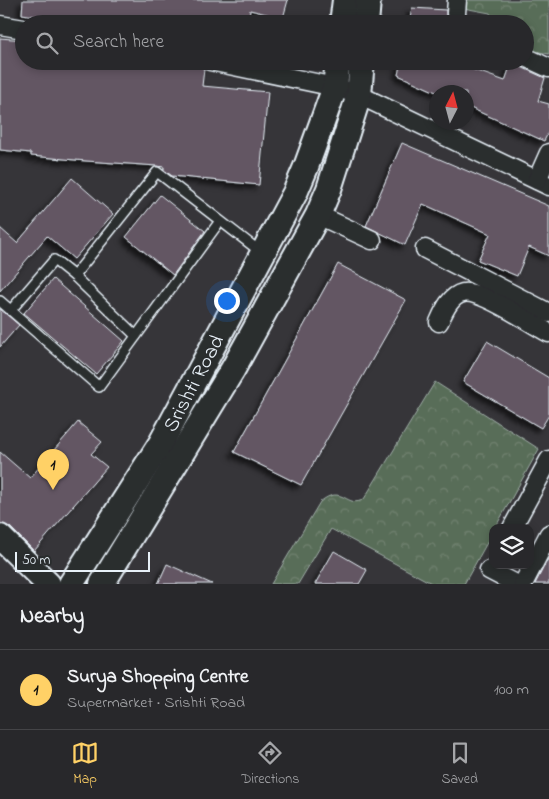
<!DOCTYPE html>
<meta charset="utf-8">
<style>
:root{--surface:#28282b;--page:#303033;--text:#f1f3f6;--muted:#a5a6a9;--line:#444447;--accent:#ffd166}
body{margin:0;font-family:"Indie Flower",sans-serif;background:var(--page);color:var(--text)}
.controls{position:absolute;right:15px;bottom:15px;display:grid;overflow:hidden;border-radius:10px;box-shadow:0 2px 8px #0003}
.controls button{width:45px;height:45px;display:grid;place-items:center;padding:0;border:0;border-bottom:1px solid var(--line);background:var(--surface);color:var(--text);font:25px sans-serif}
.compass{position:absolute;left:429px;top:85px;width:45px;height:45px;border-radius:50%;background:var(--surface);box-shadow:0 2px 8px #0003;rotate:6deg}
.scale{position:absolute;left:15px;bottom:12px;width:135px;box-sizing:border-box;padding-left:5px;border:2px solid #e8f1f8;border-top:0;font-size:14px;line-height:18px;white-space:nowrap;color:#e8f1f8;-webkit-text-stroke:4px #2a2d2e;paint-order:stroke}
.you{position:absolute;left:226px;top:300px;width:18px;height:18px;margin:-12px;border:4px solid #fff;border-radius:50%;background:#1a73e8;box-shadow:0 0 0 8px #1a73e833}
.badge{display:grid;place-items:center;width:32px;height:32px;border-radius:50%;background:var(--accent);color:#111;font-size:16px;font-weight:700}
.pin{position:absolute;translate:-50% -41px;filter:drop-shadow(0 1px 2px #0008)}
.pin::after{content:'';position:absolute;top:26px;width:18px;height:15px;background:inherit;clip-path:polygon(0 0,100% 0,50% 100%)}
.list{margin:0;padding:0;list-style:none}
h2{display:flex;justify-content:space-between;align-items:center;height:65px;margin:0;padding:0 20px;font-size:21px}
h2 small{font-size:16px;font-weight:400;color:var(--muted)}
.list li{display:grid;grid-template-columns:32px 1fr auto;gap:15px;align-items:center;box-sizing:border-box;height:80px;padding:0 20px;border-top:1px solid var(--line)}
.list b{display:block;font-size:19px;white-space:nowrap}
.list p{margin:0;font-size:16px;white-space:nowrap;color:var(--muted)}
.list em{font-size:16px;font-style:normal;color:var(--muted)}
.icon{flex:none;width:28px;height:28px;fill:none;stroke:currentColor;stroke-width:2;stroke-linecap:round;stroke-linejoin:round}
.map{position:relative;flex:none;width:549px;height:584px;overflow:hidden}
.search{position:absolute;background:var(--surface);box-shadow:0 2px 8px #0003;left:15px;right:15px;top:15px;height:55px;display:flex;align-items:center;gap:12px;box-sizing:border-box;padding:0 18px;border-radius:28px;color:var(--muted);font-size:19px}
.sheet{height:145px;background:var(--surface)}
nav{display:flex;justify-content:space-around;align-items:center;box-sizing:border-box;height:70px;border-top:1px solid var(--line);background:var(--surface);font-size:14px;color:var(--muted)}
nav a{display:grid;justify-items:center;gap:2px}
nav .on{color:var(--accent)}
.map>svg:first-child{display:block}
.park{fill:url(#park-crowns);stroke:#a0afa8}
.building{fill:#645764;stroke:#e8f1f8;filter:url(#shadow)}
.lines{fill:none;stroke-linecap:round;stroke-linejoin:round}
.lane-casing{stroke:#e8f1f8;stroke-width:12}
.street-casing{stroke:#e8f1f8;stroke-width:21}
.secondary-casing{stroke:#e8f1f8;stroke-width:28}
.lane{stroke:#2a2d2e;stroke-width:9}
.street{stroke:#2a2d2e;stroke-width:18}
.secondary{stroke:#2a2d2e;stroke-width:24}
.labels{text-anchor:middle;stroke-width:4;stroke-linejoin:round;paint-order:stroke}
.street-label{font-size:21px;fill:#e8f1f8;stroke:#2a2d2e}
</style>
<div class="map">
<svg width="549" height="584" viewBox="0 0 549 584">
<defs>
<pattern id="park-crowns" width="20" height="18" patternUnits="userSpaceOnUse" patternTransform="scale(1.25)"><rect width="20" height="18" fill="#596d58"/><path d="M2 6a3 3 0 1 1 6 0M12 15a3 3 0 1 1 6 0" fill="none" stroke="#718271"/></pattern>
<filter id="shadow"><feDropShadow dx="-4.5" dy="4.5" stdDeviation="2.5" flood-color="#0009"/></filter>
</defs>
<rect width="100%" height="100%" fill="#363539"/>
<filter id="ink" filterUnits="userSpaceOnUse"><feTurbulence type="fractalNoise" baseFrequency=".02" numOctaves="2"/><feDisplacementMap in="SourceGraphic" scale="10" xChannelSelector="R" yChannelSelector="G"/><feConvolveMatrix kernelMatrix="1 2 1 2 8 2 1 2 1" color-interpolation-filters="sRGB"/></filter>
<g filter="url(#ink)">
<!-- park -->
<g class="park">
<path d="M460,0h89v54l-24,-5v-25h-31l-4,-11 -32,-6z"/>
<path d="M435,382l104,67 -44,79h-2v4l-29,52h-31l-102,-55 -33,55h-27l49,-82c23,-19 27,8 44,-3z"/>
</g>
<!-- building -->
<g class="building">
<path d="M23,0h265l-5,18 -33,-8 -2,14h-160l-66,-10z"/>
<path d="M412,8l34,2v14h-37z"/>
<path d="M0,38l24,2v21h138v2l39,4 3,2 -2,17 66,6 -9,93 -87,-9 -8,-6v-3l-7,-1 -71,-5 -55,-5v-3l-31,-3z"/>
<path d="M401,61h48l56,20 7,-20h4l5,6 24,11 -7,23 11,3v27l-5,10 -78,-35v-14h-30l-38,-17z"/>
<path d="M402,143l147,63v50l-20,-9 -12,29 -39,-16 12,-26 -67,-30 -18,41 -39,-19z"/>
<path d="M72,178l41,36 -39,45 -27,-23 -47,55v-63l17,15z"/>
<path d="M160,195l45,36 -32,44 -47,-38z"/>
<path d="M338,264l68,36 -105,185 -67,-33z"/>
<path d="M53,279l71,62 -28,33 -72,-61z"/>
<path d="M0,309l19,16 -19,22z"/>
<path d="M487,341l62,37v37l-8,13 -78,-46z"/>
<path d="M78,422l24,20 -11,12 16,13 -73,84 -24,-24 -10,-3v-72l30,26z"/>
<path d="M334,551l33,19 -8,14h-44z"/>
<path d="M549,557v27h-14z"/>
<path d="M167,564l45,20h-54z"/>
</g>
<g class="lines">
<!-- lane casing -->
<g class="lane-casing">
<g id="lane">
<path d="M74,276l62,60"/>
<path d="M0,301l99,86 121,-166"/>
<path d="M11,310l43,-50 20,16 83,-104 105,81"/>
</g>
</g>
<!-- street casing -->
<g class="street-casing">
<g id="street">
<path d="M457,0l-1,13 1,11"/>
<path d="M0,25l24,4"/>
<path d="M525,57l24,11"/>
<path d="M210,61l125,26 24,8 190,91"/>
<path d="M537,180l12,-27"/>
<path d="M318,215l54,25"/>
<path d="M425,249l124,64"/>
<path d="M439,322c5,-11 11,-26 24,-29 17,-4 69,31 86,40"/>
<path d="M512,528l37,-68"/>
<path d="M489,570l27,14"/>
<path d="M523,584l26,-50"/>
</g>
</g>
<!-- secondary casing -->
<g class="secondary-casing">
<g id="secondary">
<path d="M342,24l3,-24"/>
<path d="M366,24l2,-24"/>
<path d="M0,537l48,47"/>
<path d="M71,584l90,-141 134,-250 11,-26 29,-80 3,-26"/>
<path d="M102,584l131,-215 85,-154 11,-26 30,-94 3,-34"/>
</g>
</g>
<!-- lane -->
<use href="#lane" class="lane"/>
<!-- street -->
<use href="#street" class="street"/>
<!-- secondary -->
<use href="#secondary" class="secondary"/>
</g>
</g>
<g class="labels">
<!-- street labels -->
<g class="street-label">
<text transform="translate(193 383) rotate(-62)" y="7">Srishti Road</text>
</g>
</g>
</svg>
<div class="controls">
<button><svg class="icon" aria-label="layers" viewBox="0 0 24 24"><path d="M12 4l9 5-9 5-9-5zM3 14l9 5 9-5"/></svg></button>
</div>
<svg class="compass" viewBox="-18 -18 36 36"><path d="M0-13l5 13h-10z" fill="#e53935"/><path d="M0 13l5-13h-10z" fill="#a5a6a9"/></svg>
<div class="scale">50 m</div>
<div class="you"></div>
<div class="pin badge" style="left:53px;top:490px">1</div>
<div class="search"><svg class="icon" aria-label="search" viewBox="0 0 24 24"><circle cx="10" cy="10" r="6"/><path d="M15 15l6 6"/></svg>Search here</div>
</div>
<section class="sheet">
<h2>Nearby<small></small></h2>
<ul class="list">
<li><span class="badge">1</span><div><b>Surya Shopping Centre</b><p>Supermarket · Srishti Road</p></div><em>100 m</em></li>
</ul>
</section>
<nav>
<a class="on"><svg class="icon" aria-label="map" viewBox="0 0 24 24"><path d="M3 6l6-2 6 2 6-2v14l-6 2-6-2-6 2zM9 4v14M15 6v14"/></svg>Map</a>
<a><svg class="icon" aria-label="directions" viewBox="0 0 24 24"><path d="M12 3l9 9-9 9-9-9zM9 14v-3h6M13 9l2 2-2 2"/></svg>Directions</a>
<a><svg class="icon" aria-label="saved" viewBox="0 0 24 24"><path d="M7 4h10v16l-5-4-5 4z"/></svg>Saved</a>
</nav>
